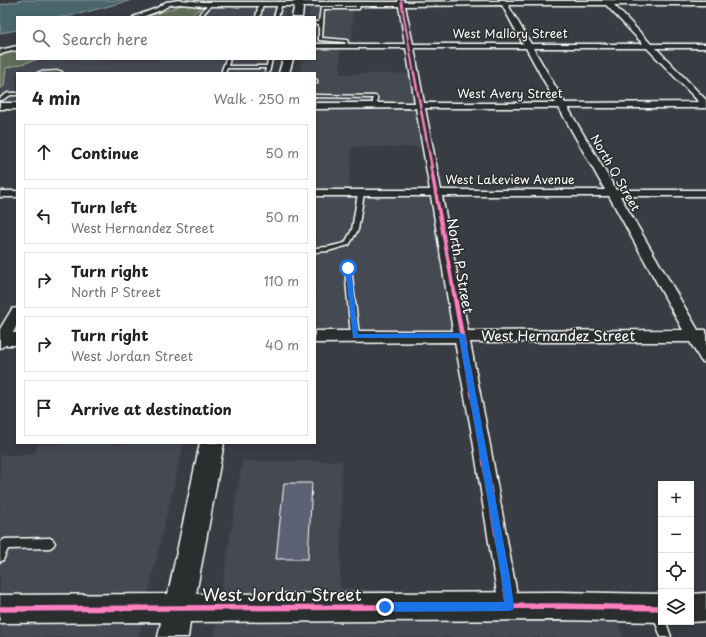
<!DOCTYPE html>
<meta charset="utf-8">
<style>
:root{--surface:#fff;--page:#f2f2f2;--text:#222;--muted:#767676;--line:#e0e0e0}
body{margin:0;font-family:"Playpen Sans",sans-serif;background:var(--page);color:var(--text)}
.controls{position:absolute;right:12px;bottom:12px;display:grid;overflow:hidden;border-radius:0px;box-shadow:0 2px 6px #0003}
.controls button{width:36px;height:36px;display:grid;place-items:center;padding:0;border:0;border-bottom:1px solid var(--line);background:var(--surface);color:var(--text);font:20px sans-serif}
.stop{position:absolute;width:12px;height:12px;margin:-9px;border:3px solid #1a73e8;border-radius:50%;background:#fff}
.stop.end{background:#1a73e8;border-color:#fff;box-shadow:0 1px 4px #0008}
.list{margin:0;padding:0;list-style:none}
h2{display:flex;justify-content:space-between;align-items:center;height:52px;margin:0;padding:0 16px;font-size:17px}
h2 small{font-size:13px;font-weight:400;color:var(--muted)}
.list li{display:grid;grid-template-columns:26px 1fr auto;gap:12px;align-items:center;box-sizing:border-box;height:56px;margin:0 8px 8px;padding:0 8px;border:1px solid var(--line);border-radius:0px}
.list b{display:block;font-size:15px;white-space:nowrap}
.list p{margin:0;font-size:13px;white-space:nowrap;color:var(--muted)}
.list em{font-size:13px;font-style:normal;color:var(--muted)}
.icon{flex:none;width:22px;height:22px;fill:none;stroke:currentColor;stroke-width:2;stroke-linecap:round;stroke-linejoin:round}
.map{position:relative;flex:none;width:706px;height:637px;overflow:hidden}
.search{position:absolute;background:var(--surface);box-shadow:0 2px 6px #0003;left:16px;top:16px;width:300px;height:44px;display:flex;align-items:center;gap:10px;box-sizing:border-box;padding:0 14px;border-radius:0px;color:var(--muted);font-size:15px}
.panel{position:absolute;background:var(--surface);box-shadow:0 2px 6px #0003;left:16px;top:72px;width:300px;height:372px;border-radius:0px}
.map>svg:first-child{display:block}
.built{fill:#444851}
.green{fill:#5f6e57;stroke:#afb6ab}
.water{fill:#49666c;stroke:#92a3a7}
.building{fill:#5c6273;stroke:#fff}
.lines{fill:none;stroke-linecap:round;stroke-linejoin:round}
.lane-casing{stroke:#fff;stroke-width:3}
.street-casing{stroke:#fff;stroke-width:3}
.secondary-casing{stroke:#fff;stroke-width:3}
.lane{fill:#2a2d2e;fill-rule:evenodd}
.street{fill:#2a2d2e;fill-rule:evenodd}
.secondary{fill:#2a2d2e;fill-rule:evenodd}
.cycleway-far4-casing{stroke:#2a2d2e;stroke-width:3.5}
.cycleway-far3-casing{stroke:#2a2d2e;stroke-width:4}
.cycleway-far2-casing{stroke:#2a2d2e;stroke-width:5.5}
.cycleway-far1-casing{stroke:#2a2d2e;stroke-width:7}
.cycleway-casing{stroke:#2a2d2e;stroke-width:8}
.cycleway-far4{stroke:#ff80c0;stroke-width:2}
.cycleway-far3{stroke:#ff80c0;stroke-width:2.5}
.cycleway-far2{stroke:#ff80c0;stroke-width:3.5}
.cycleway-far1{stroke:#ff80c0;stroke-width:4.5}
.cycleway{stroke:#ff80c0;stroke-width:5.5}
.route{fill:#1a73e8}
.labels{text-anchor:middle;stroke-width:3;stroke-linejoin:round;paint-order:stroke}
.far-street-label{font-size:12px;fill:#fff;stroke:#2a2d2e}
.street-label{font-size:14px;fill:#fff;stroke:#2a2d2e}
.near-street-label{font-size:17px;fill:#fff;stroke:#2a2d2e}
</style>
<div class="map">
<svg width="706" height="637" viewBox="0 0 706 637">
<rect width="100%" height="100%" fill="#393d43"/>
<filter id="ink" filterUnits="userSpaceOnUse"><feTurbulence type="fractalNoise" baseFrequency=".025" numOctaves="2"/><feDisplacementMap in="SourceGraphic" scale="8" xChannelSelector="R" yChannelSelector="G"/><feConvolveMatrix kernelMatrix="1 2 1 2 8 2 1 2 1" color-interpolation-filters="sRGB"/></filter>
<g filter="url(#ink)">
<!-- built -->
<g class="built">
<path d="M205,0h83v2h-85z"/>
<path d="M311,0h87l1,2h-89z"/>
<path d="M206,5h81l-3,12h-92l2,-4z"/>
<path d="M310,5h43l-1,40h-37v-28h-7z"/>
<path d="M315,48h25v26h70l6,30h-101v-31h-15l2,-14h13z"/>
<path d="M40,59h234l-3,14h-254v31h-17v-15l4,-3 2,-18z"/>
<path d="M315,109h102l6,38h-71l-3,43h-34z"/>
<path d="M315,197h116l22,132 -138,1z"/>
<path d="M39,443h145l-36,151 -148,1v-140h33z"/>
<path d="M242,461h100l-2,127 103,5 -222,1z"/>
<path d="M618,621l5,16h-408l2,-15z"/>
<path d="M0,623h142l-4,14h-138z"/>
</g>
<!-- green -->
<g class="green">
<path d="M185,4l21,1 -12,8 -2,4h-46z"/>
<path d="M17,49v10h23l-34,9 -2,18 -4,3v-35z"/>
</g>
<!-- water -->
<path class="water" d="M23,0h109l-65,17h-50v13l-17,3v-28z"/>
<!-- building -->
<path class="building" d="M284,483h28l-4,76h-32z"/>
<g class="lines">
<!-- lane casing -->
<g class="lane-casing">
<g id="lane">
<path d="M261,2l2,1 -3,14h-4l3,-14z"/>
<path d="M280,2l2,1 -4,14h-4l4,-14z"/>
<path d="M209,3l3,1 -11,13h-4z"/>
<path d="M357,3l3,1 -1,5h-35l-2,29 25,2 2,7h-2l-2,-5 -26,-2v-16h-4v-2h4l2,-15h35z"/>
<path d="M226,59h4l-2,7h39l1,-7h4l-3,14h-4l1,-5h-39l-2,5h-4z"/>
<path d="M60,71l2,1 -1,1h-24l2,-1z"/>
<path d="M315,79l2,1v3l-2,1z"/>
<path d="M8,93h9v2h-6l-11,6v-3z"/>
<path d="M315,95l60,1 2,1v9l-2,1 -2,-1v-8l-58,-1z"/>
<path d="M361,191l3,2 -6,37 -9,15 -21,6 -13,1v-4l13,-1 17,-4 7,-13 6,-37z"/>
<path d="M346,266h4l1,2 8,68 -1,2h-6l-1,-2 -6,-68z"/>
<path d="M50,538l3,2 2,3 -2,3 -3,2 -42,1 -5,11 -3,2v-18l2,-3 3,-2z"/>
<path d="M658,610l3,1v11h5l5,15h-10l-8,-22 1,-4z"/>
</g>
</g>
<!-- street casing -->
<g class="street-casing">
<g id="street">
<path d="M180,0l23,2h195v-2h6v2l96,-1 -1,-1h6l1,1h97l-1,-1 104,1v4h-92l37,39h55v4h-50l50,52v8h-138l48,82h90v6h-86l78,134h8v33l-5,-2 -11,-19h-220l19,98 30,166 -3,7 -7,3 -7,-3 -3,-7 -26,-166 -18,-98 -140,1v-12h138l-22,-135h-116v-6h115l-14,-82 -101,1v-6h100l-9,-55h-91v-4h90l-6,-38h-196l-23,-2 -10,1 -9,5 -19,7h-9l24,-9 9,-6zM502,5l21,39h-110l-8,-38zM508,5h98l37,39h-112zM414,48h112l30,55h-132zM533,48h114l52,54 -134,1zM425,108h134l46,82h-164zM442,196h167l74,134 -215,1z"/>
<path d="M17,46v4l-17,4v-4z"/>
<rect x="0" y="103" width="17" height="6"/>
<rect x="0" y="191" width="17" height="6"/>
<path d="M17,308v17l-4,8h4v12h-11l-6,3v-19l12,-20z"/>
</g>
</g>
<!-- secondary casing -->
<g class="secondary-casing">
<g id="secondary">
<path d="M296,0h8l-2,17h-10z"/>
<path d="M283,59h10l-4,14h-10z"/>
<path d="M200,443h24l-28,151 362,-2 103,2 1,28 -104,-2 -368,2 -2,15h-30l3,-15 -161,1v-28l168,-1z"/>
<path d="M706,593v28l-15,1h-1l1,-28z"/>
</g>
</g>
<!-- lane -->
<use href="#lane" class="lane"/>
<!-- street -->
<use href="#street" class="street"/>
<!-- secondary -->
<use href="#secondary" class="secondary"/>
<!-- cycleway-far4 casing -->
<g class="cycleway-far4-casing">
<path id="cycleway-far4" d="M401,0l13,74"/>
</g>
<!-- cycleway-far3 casing -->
<g class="cycleway-far3-casing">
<path id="cycleway-far3" d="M414,73l18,95"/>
</g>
<!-- cycleway-far2 casing -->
<g class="cycleway-far2-casing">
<path id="cycleway-far2" d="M431,167l22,121"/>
</g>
<!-- cycleway-far1 casing -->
<g class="cycleway-far1-casing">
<path id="cycleway-far1" d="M453,287l28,154"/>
</g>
<!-- cycleway casing -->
<g class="cycleway-casing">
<g id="cycleway">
<path d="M481,440l28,166"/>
<path d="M0,609l558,-3 103,2"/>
</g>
</g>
<!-- cycleway-far4 -->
<use href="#cycleway-far4" class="cycleway-far4"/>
<!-- cycleway-far3 -->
<use href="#cycleway-far3" class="cycleway-far3"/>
<!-- cycleway-far2 -->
<use href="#cycleway-far2" class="cycleway-far2"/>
<!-- cycleway-far1 -->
<use href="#cycleway-far1" class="cycleway-far1"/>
<!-- cycleway -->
<use href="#cycleway" class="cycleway"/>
</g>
</g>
<!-- route -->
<path class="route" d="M348,265l3,3 7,66 103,-1 4,2 45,242 4,29 -1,4 -4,1 -124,1 -4,-1 -1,-4 1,-3 4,-2h119l-3,-25 -42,-239h-106l-8,-70z"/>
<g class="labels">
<!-- far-street labels -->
<g class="far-street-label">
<text x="510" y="38">West Mallory Street</text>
<text x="510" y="98">West Avery Street</text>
<text transform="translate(615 173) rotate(60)" y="4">North Q Street</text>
<text x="510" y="184">West Lakeview Avenue</text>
</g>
<!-- street labels -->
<g class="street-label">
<text transform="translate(460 266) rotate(80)" y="5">North P Street</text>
<text x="558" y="341">West Hernandez Street</text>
</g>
<!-- near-street labels -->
<g class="near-street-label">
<text x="282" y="601">West Jordan Street</text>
</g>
</g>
</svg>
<div class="controls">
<button>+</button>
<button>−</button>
<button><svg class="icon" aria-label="locate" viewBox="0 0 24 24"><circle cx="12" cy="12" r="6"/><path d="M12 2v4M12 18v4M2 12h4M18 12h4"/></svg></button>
<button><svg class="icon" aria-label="layers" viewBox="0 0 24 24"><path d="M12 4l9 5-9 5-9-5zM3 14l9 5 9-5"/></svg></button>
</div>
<div class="stop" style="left:348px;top:268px"></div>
<div class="stop end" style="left:385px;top:607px"></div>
<div class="search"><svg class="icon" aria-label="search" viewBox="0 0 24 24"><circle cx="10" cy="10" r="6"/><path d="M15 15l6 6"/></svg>Search here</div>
<section class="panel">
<h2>4 min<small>Walk · 250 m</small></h2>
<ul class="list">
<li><svg class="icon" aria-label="ahead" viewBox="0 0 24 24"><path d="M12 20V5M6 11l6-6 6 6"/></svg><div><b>Continue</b></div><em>50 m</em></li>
<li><svg class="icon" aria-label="left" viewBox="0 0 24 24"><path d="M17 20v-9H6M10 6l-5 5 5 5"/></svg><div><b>Turn left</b><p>West Hernandez Street</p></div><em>50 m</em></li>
<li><svg class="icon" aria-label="right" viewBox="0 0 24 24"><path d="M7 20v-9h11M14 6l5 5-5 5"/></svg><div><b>Turn right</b><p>North P Street</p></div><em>110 m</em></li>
<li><svg class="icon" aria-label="right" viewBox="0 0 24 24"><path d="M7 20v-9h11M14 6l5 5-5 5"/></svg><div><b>Turn right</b><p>West Jordan Street</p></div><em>40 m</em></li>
<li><svg class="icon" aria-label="arrive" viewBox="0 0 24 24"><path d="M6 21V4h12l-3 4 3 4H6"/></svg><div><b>Arrive at destination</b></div></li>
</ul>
</section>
</div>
